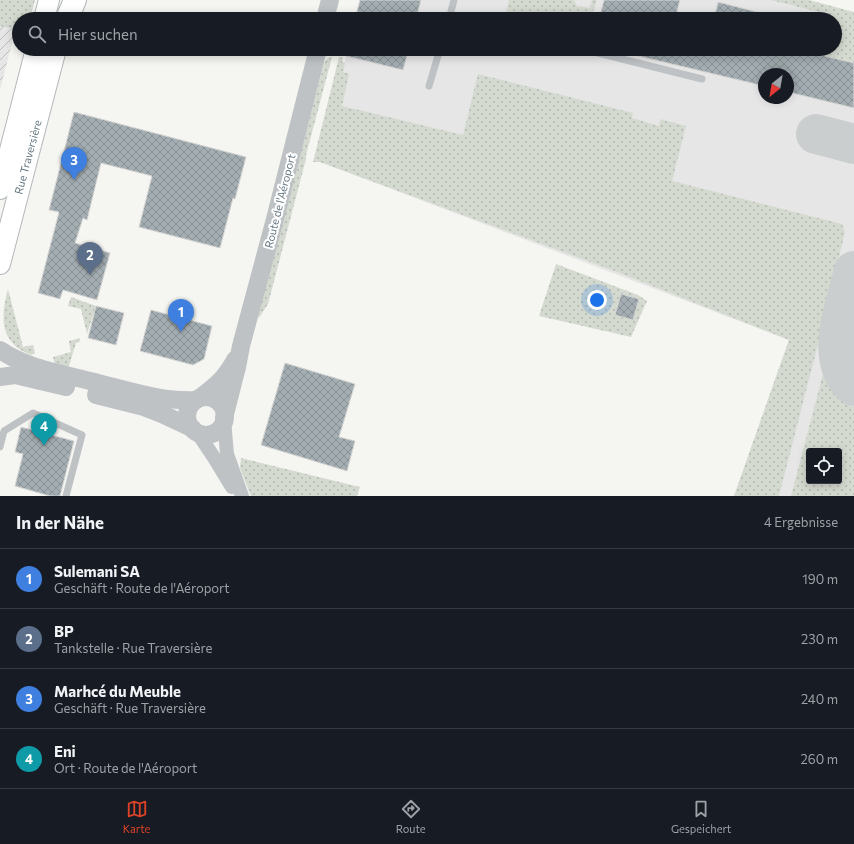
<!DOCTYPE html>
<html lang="de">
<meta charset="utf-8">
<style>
:root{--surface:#171b24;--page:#20242c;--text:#f1f3f6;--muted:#9ea1a6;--line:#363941;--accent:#de4328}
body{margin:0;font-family:Commissioner,sans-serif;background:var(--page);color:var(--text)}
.controls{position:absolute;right:12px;bottom:12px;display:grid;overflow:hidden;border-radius:4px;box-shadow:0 2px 10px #0003}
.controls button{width:36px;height:36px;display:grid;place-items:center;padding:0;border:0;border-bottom:1px solid var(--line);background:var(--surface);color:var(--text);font:20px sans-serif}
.compass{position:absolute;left:758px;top:68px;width:36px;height:36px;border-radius:50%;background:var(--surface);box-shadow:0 2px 10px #0003;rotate:211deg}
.you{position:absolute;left:597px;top:300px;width:14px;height:14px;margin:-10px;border:3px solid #fff;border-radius:50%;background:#1a73e8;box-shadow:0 0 0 6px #1a73e833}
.badge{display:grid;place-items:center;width:26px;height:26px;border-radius:50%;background:var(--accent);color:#fff;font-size:13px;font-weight:700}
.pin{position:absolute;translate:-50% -33px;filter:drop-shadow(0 1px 2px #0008)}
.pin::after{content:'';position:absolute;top:21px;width:14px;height:12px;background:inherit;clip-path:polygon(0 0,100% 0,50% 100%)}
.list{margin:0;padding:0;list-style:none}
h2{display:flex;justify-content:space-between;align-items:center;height:52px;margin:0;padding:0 16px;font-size:17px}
h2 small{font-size:13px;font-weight:400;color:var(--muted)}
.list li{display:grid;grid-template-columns:26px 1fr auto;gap:12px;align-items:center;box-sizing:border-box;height:60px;padding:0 16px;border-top:1px solid var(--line)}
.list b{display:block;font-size:15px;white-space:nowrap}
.list p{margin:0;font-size:13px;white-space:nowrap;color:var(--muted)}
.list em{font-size:13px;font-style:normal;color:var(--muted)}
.icon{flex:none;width:22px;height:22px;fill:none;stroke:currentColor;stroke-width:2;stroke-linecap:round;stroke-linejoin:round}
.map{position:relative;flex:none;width:854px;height:496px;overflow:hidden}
.search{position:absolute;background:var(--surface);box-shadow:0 2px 10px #0003;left:12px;right:12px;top:12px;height:44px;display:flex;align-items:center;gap:10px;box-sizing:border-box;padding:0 14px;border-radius:22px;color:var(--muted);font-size:15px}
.sheet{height:292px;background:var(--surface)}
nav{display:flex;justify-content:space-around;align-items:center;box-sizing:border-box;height:56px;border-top:1px solid var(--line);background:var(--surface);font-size:11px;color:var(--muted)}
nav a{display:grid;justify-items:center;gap:2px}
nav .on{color:var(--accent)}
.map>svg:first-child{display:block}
.built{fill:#e5e6e5;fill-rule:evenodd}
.industrial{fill:url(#industrial-furrows)}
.grass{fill:url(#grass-dots);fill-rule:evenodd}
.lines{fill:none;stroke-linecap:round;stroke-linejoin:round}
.taxiway{stroke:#cacece;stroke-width:40}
.building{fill:url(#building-cross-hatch);stroke:#d6d6d4}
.secondary-casing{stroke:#b3b8bc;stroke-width:22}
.motorway-casing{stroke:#b1b5b8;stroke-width:24}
.service{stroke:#bec2c5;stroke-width:7}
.minor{stroke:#bec2c5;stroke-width:14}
.tertiary{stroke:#bec2c5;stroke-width:18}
.secondary{stroke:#fff;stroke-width:20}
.motorway{stroke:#fff;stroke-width:22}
.labels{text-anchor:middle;stroke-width:4;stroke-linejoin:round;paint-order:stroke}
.street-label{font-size:11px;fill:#657782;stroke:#fff}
</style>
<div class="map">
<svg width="854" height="496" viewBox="0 0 854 496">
<defs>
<pattern id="industrial-furrows" width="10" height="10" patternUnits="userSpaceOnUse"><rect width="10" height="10" fill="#e5e6e5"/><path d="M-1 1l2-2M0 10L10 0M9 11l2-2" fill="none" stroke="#bdbfbf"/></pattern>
<pattern id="grass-dots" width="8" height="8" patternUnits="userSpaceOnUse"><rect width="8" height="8" fill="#d5dad0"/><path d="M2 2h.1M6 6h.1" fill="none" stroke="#b0b6ae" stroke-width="1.8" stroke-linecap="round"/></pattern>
<pattern id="building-cross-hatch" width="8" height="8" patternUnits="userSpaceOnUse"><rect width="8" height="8" fill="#a4aeb2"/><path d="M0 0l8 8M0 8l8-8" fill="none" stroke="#899296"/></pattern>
</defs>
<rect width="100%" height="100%" fill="#f5f5f1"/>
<!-- built -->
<path class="built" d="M361,0h409l84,21v475h-120l55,-156 -469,-178 28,-113h487v-30h-479zM764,74h24v24h-24zM809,451h30v30h-30z"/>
<!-- industrial -->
<path class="industrial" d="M0,0h23l-23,90z"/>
<!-- grass -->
<g class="grass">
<path d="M0,0h35l-5,19h-11v11l-19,-4z"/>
<path d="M509,0h65l3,6 13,2 2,-8h5l-5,16 -10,-2 -2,5h-83l9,-6z"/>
<path d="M770,0h39l45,12v51l-37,-9 1,-5h17v-30h-9l1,-5z"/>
<path d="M332,57l-26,98v4l-38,145 -9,14 -1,-3 66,-252 3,-4z"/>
<path d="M339,57h4l-1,5 3,1 -2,9 6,2 -7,32 121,29 15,-61 155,39 -1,5 27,8 1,-7 26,7 -14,55 170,43 3,8 -26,108 -40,156h-45l55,-156 -177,-70 -292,-108h-7z"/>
<path d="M556,264l82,31 9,6 -16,36 -92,-21z"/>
<path d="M8,289l15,58 10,-2 2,8 -4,2c-31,-12 -31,-37 -23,-66z"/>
<path d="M71,297l25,9 -9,28 -6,-25 -13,-3z"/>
<path d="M80,338v3l-4,2 -8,26 -13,-5 -2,-7 18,-5 -2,-11z"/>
<path d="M824,370c7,15 15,29 30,37v89h-63zM809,451h30v30h-30z"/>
<path d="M241,458l119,29 -3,9h-106l-11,-28z"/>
</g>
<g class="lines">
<!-- taxiway -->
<g class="taxiway">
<path d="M816,134l38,10"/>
<path d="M854,271c-8,34 -31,87 0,115"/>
</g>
</g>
<!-- building -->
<g class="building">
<path d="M360,0h61l-5,19h-61z"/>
<path d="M604,0h76l-5,19h-76z"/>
<path d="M718,2l51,13v4h-55z"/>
<path d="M334,49h75l-6,21 -69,-17z"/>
<path d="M630,49h188l-1,5 37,9v45l-66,-16v-18h-24v12l-134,-32z"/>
<path d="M74,112l172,45 -11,42 -2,-1 -13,50 -81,-21 13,-51 -51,-13 -14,57 -4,-2 -8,25 35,10 -13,47 -34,-10 -3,9 -22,-6 21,-81 -10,-2z"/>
<path d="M621,294l18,5 -6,21 -18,-5z"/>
<path d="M96,306l28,7 -8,32 -28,-7z"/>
<path d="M151,310l61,16 -8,33 -11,6 -53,-14z"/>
<path d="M285,363l70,21 -16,53 16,4 -8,30 -86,-26z"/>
<path d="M21,427l53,14 -14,55h-10l-35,-10 8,-32 -8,-2z"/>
</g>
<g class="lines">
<!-- secondary casing -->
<g class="secondary-casing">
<g id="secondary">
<path d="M44,19l5,-19"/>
<path d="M0,189l36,-140"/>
<path d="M0,264l56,-215"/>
</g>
</g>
<!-- motorway casing -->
<g class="motorway-casing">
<path id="motorway" d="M67,19l8,-19"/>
</g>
<!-- service -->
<g class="service">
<path d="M450,15l14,4"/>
<path d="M449,19l5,-19"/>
<path d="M582,49l120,30"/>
<path d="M429,86l11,-37"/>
<path d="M0,447l4,-16 29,-18 49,22 -16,61"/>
</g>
<!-- minor -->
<g class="minor">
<path d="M224,420l3,34 15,42"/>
<path d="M197,432l18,27 17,28"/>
</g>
<!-- tertiary -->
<g class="tertiary">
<path d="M325,19l5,-19"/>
<path d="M0,350c26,18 60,23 90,31 34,8 70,21 106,19"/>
<path d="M0,377l15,-2 51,12"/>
<path d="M96,395l48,12 18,7 30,14"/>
<path d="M201,397c16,-12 24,-19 34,-37"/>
<circle cx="206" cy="416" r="19"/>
<path d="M224,418l13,-51 4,-21 34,-127 43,-170"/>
</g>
<!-- secondary -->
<use href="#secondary" class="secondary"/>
<!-- motorway -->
<use href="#motorway" class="motorway"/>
</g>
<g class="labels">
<!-- street labels -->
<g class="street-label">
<text transform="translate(28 157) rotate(-75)" y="4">Rue Traversière</text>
<text transform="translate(280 201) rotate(-76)" y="4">Route de l'Aéroport</text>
</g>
</g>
</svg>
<div class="controls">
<button><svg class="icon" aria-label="locate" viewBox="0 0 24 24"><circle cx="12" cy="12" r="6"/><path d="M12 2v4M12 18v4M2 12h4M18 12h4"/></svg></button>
</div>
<svg class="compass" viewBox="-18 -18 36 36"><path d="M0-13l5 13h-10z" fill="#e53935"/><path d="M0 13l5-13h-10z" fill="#9ea1a6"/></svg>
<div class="you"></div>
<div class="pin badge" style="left:181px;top:332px;background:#3f7fe0">1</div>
<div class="pin badge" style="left:90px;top:275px;background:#5c6f8a">2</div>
<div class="pin badge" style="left:74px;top:180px;background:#3f7fe0">3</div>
<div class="pin badge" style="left:44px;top:446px;background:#0f9aa8">4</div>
<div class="search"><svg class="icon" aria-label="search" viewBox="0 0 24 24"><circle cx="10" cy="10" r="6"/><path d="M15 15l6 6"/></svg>Hier suchen</div>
</div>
<section class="sheet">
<h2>In der Nähe<small>4 Ergebnisse</small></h2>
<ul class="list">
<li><span class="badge" style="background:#3f7fe0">1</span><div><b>Sulemani SA</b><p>Geschäft · Route de l'Aéroport</p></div><em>190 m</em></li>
<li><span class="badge" style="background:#5c6f8a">2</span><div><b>BP</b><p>Tankstelle · Rue Traversière</p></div><em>230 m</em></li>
<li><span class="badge" style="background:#3f7fe0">3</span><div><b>Marhcé du Meuble</b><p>Geschäft · Rue Traversière</p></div><em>240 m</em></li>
<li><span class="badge" style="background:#0f9aa8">4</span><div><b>Eni</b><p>Ort · Route de l'Aéroport</p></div><em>260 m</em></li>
</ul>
</section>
<nav>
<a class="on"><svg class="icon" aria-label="map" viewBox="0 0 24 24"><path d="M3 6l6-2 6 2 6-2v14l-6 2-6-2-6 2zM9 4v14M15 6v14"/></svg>Karte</a>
<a><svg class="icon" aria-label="directions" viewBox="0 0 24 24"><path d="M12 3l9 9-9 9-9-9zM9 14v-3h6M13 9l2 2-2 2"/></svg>Route</a>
<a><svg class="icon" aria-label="saved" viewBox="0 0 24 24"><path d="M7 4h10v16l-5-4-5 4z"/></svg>Gespeichert</a>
</nav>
